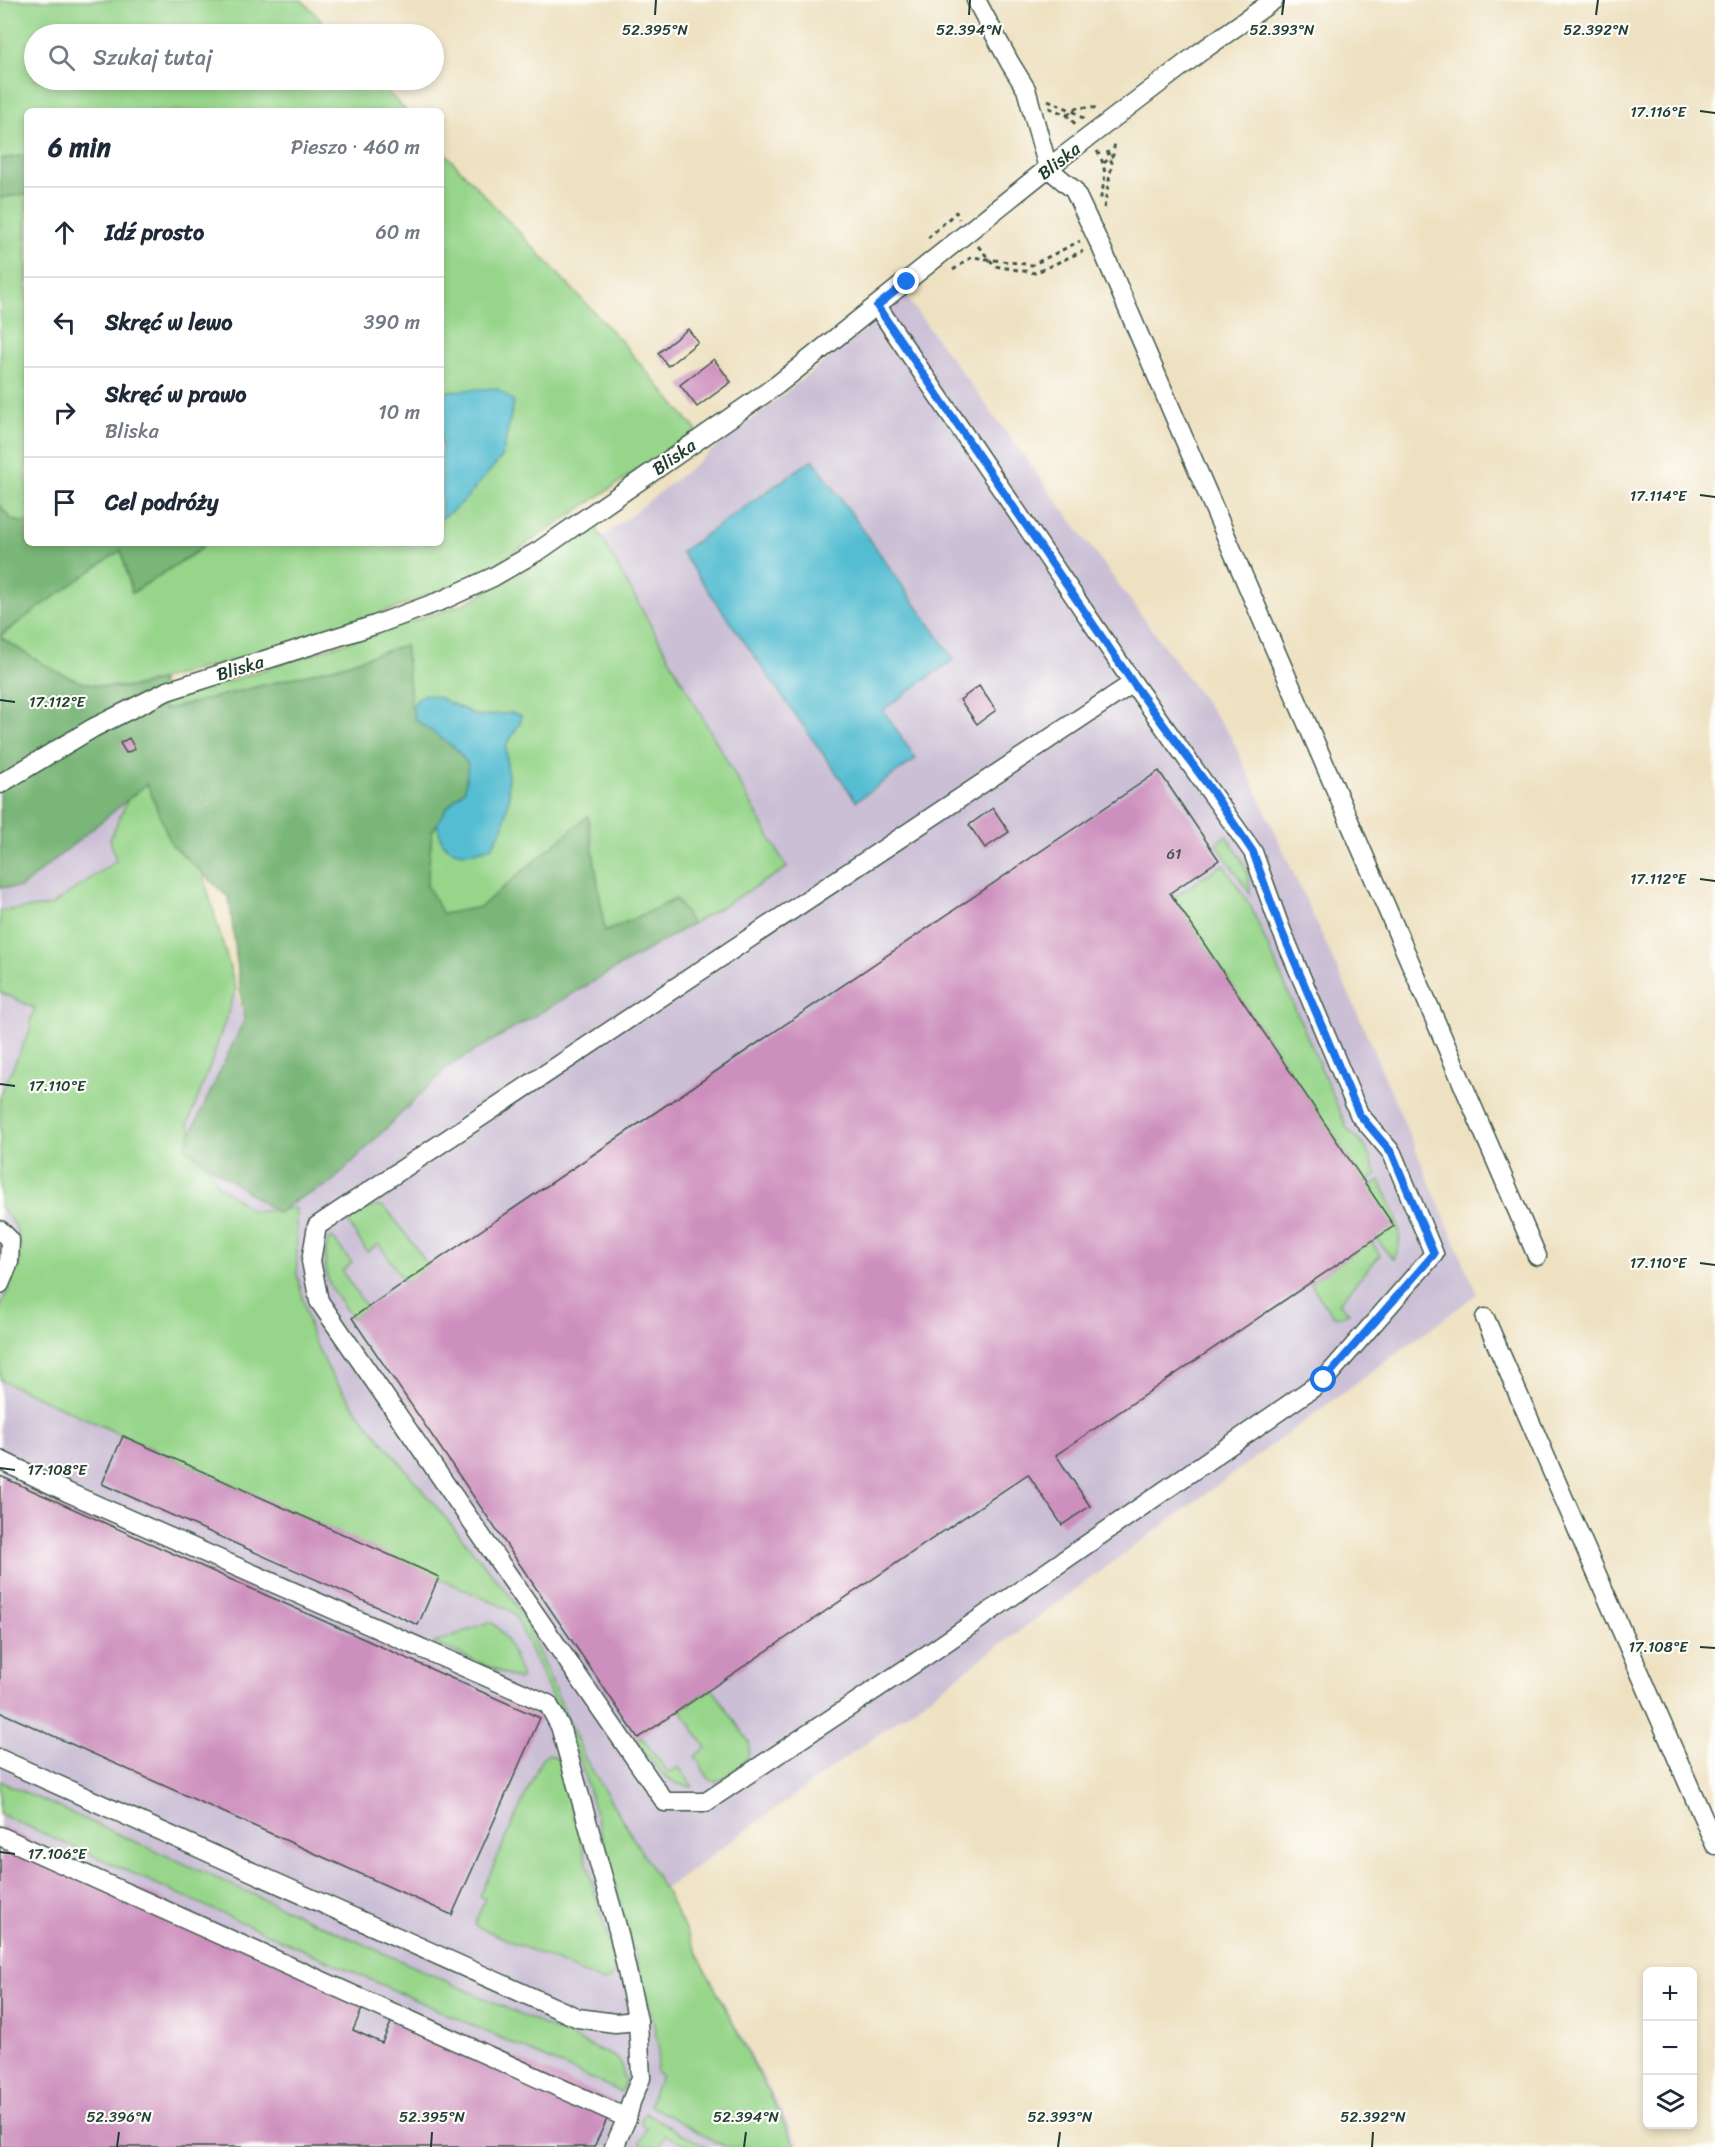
<!DOCTYPE html>
<html lang="pl">
<meta charset="utf-8">
<style>
:root{--surface:#fff;--page:#f6f6f7;--text:#1f2937;--muted:#747a83;--line:#e0e1e3}
body{margin:0;font-family:Sriracha,sans-serif;background:var(--page);color:var(--text)}
.controls{position:absolute;right:18px;bottom:18px;display:grid;overflow:hidden;border-radius:9px;box-shadow:0 3px 9px #0003}
.controls button{width:54px;height:54px;display:grid;place-items:center;padding:0;border:0;border-bottom:2px solid var(--line);background:var(--surface);color:var(--text);font:30px sans-serif}
.stop{position:absolute;width:18px;height:18px;margin:-14px;border:4px solid #1a73e8;border-radius:50%;background:#fff}
.stop.end{background:#1a73e8;border-color:#fff;box-shadow:0 2px 6px #0008}
.list{margin:0;padding:0;list-style:none}
h2{display:flex;justify-content:space-between;align-items:center;height:78px;margin:0;padding:0 24px;font-size:26px}
h2 small{font-size:20px;font-weight:400;color:var(--muted)}
.list li{display:grid;grid-template-columns:39px 1fr auto;gap:18px;align-items:center;box-sizing:border-box;height:90px;padding:0 24px;border-top:2px solid var(--line)}
.list b{display:block;font-size:22px;white-space:nowrap}
.list p{margin:0;font-size:20px;white-space:nowrap;color:var(--muted)}
.list em{font-size:20px;font-style:normal;color:var(--muted)}
.icon{flex:none;width:33px;height:33px;fill:none;stroke:currentColor;stroke-width:2;stroke-linecap:round;stroke-linejoin:round}
.map{position:relative;flex:none;width:1715px;height:2147px;overflow:hidden}
.search{position:absolute;background:var(--surface);box-shadow:0 3px 9px #0003;left:24px;top:24px;width:420px;height:66px;display:flex;align-items:center;gap:15px;box-sizing:border-box;padding:0 21px;border-radius:33px;color:var(--muted);font-size:22px}
.panel{position:absolute;background:var(--surface);box-shadow:0 3px 9px #0003;left:24px;top:108px;width:420px;height:438px;border-radius:9px}
.map>svg:first-child{display:block}
.industrial{fill:#cbbfd5}
.green{fill:#97d58b;stroke:#5b8960;stroke-width:1.5}
.forest{fill:#79b677;stroke:#4c7a56;stroke-width:1.5}
.water{fill:#54bdd2;stroke:#3a7d83;stroke-width:1.5}
.building{fill:#cd8fbd}
.lines{fill:none;stroke-linecap:round;stroke-linejoin:round}
.minor-casing{stroke:#3e5649;stroke-width:21}
.path{stroke:#3e5649;stroke-width:3;stroke-dasharray:4.5 4.5;stroke-linecap:butt}
.minor{stroke:#fff;stroke-width:18}
.route{stroke:#1a73e8;stroke-width:8}
.ticks{fill:none;stroke:#1f3d34;stroke-width:2}
.labels{text-anchor:middle;stroke-width:4.5;stroke-linejoin:round;paint-order:stroke}
.number-label{font-size:15px;fill:#4a5256}
.street-label{font-size:18px;fill:#1f3d34;stroke:#fdfcf7}
.ticks-label{font-size:15px;text-anchor:middle;fill:#1f3d34;stroke:#fdfcf7;stroke-width:4.5;stroke-linejoin:round;paint-order:stroke}
</style>
<div class="map">
<svg width="1715" height="2147" viewBox="0 0 1715 2147">
<rect width="100%" height="100%" fill="#fdfcf7"/>
<filter id="ink" filterUnits="userSpaceOnUse"><feTurbulence type="fractalNoise" baseFrequency=".0167" numOctaves="2"/><feDisplacementMap in="SourceGraphic" scale="12" xChannelSelector="R" yChannelSelector="G"/><feConvolveMatrix kernelMatrix="1 2 1 2 8 2 1 2 1" color-interpolation-filters="sRGB"/></filter>
<filter id="wash" filterUnits="userSpaceOnUse"><feTurbulence type="fractalNoise" baseFrequency=".008" numOctaves="4" result="noise"/><feDisplacementMap in="SourceGraphic" scale="24" xChannelSelector="R" yChannelSelector="G"/><feGaussianBlur stdDeviation="1.35" result="paint"/><feColorMatrix in="noise" values="0 0 0 0 0 0 0 0 0 0 0 0 0 0 0 0 0 1.4 0 .05"/><feComposite in="paint" operator="in"/></filter>
<g filter="url(#wash)">
<rect width="100%" height="100%" fill="#eee1c1"/>
<!-- industrial -->
<path class="industrial" d="M906,297l326,441 129,283 116,273 -523,385 -290,211 136,257h-800v-1356l175,-16 120,425 35,-16 119,-118 338,-198 -185,-330z"/>
<!-- green -->
<g class="green">
<path d="M0,0h302l32,34h-300v46h342l30,31h-379v44l-27,4v-90l4,-34 -4,-1z"/>
<path d="M441,149l179,191 77,91 -216,143 -80,32 -104,37 -165,44 -43,-2 -36,-14 -53,-34 40,-31 81,-56 11,43 69,-44 3,-6h237v-24l21,-16 -13,-112 -8,8z"/>
<path d="M27,194v329l-15,-3 -12,-14v-308z"/>
<path d="M595,526l192,342 -95,56 -16,-25 -71,33 -17,-116 -108,92 -37,6 -16,-29 5,-53 5,-8 6,18 66,-43 -3,-53 15,-25 -8,-8 -36,3 -39,-19 -21,3 -5,8 -7,-63 -65,21 -177,44 -1,-7 302,-99 93,-50z"/>
<path d="M174,775l62,214 -24,71 -24,64 28,59 38,29 42,-4 1,66 15,63 20,39 26,36 153,185 16,29 59,134 80,132 130,255h-71l-76,-42 12,-30 -5,-3 3,-21 -6,-31 -72,-258 -65,-145 -6,-7 -510,-230v-72l18,-41 2,-23 -5,-19 -15,-18v-111l31,-68 -1,-7 5,-13 -35,-16v-81l50,-5 66,-45 -6,-22 18,-40 -8,-20z"/>
<path d="M1226,836c14,19 24,33 24,58l-34,-51z"/>
<path d="M1223,864l27,41 97,223 18,19 12,28 -12,8 -192,-285z"/>
<path d="M1380,1181c11,24 29,52 14,78 -25,-21 -22,-40 -26,-71z"/>
<path d="M382,1206l8,7 39,53 -24,17 -26,-39 -12,8 -18,-28c5,-14 20,-17 33,-18z"/>
<path d="M332,1237l20,26 -10,8 25,37 -15,10c-21,-30 -33,-40 -24,-78z"/>
<path d="M1371,1241l9,14 -41,48 10,10 -12,4 -6,-3 -21,-31z"/>
<path d="M489,1622c19,7 25,38 33,55l-3,3 -85,-37z"/>
<path d="M712,1688l37,54c5,20 -19,33 -34,40l-6,-3 -14,-23 11,-8 -25,-38z"/>
<path d="M641,1736l27,37 11,-6 14,20c-27,-1 -40,-24 -55,-44v-5z"/>
<path d="M547,1754l11,4 58,211 -6,10 -7,3 -129,-57 11,-26 -5,-3 62,-138z"/>
<path d="M0,1781l613,275c9,5 10,12 9,21l5,3 -6,12 -621,-278z"/>
<path d="M645,2113l61,34h-14l-27,-12 -5,12 -19,-1 -1,-4 7,-14 -5,-3 -1,-4z"/>
</g>
<!-- forest -->
<g class="forest">
<path d="M27,155v39l-27,4v-39z"/>
<path d="M0,506l12,14 15,3v20h177l-3,6 -69,44 -11,-43 -121,85z"/>
<path d="M0,637c41,26 82,57 133,50 9,-1 19,-4 28,-6l3,29 176,-44 65,-21 7,63 4,12 39,28 13,16 -3,25 -19,20 -14,23 -5,53 16,29 37,-7 108,-91 17,116 71,-33 16,25 -243,142 -119,118 -34,16 -18,13 -94,-65 60,-128 -15,-122 -58,-54 -24,-60 -127,104 -20,-1z"/>
</g>
<!-- water -->
<g class="water">
<path d="M496,388l18,13 -12,56 -40,46 -21,16v-120l8,-8z"/>
<path d="M813,459l141,200 -71,51 33,49 -60,42 -175,-249z"/>
<path d="M424,694l14,3 39,19 36,-3 8,2v6l-15,25 3,53 -6,29 -11,19c-16,5 -36,12 -49,-4 -3,-5 -4,-13 -6,-19l9,-15 19,-20 3,-25 -13,-16 -39,-28 -4,-12 5,-8z"/>
</g>
<g id="blocks">
<!-- building -->
<g class="building">
<path d="M688,329l10,13 -30,24 -10,-13z"/>
<path d="M714,359l17,23 -34,25 -17,-22z"/>
<path d="M979,686l17,24 -19,14 -17,-24z"/>
<path d="M129,738l6,11 -9,4 -6,-10z"/>
<path d="M1159,771l60,89 -49,33 224,333 -338,229 34,51 -28,19 -34,-51 -390,264 -286,-420z"/>
<path d="M993,808l16,24 -24,16 -16,-23z"/>
<path d="M123,1436l316,141 -21,48 -316,-141z"/>
<path d="M0,1476l540,242 -88,197 -452,-203z"/>
<path d="M0,1826l369,167 -16,37 29,13 17,-38 216,97 -21,45h-594z"/>
</g>
</g>
</g>
<g filter="url(#ink)">
<use href="#blocks" fill-opacity="0" stroke="#3e5649" stroke-width="1.5"/>
<g class="lines">
<!-- minor casing -->
<g class="minor-casing">
<g id="minor">
<path d="M976,0l34,63 16,26 22,79 26,22 28,59 435,1007"/>
<path d="M877,306l256,377 120,169 27,75 79,187 33,39 42,101 -110,126 -391,271 -227,151h-41l-346,-501 -8,-40 6,-35 816,-543"/>
<path d="M0,784l93,-56 74,-37 208,-66 68,-25 50,-23 47,-27 237,-165 271,-217 151,-115 75,-53"/>
<path d="M0,1230l10,10 -1,22 -9,22"/>
<path d="M1485,1318l230,527"/>
<path d="M0,1460l67,32 481,212 12,22 58,204 20,91 3,57 -10,24 -4,16 -13,29"/>
<path d="M0,1759l578,259 37,5 23,-2"/>
<path d="M0,1836l627,282"/>
</g>
</g>
<!-- path -->
<g class="path">
<path d="M1048,100l25,11 11,8"/>
<path d="M1049,108l18,7 9,10"/>
<path d="M1067,115l11,-8 20,1"/>
<path d="M1097,151c12,19 7,30 3,51"/>
<path d="M1104,163l9,-8 2,-14"/>
<path d="M1104,208l8,-45 -6,-15"/>
<path d="M928,238l28,-26 3,7"/>
<path d="M978,246l17,20 40,7 48,-22"/>
<path d="M953,270l19,-13 60,8 48,-24"/>
</g>
<!-- minor -->
<use href="#minor" class="minor"/>
</g>
</g>
<g class="lines" filter="url(#ink)">
<!-- route -->
<path class="route" d="M907,282l-30,24 256,377 79,108 41,61 27,75 79,187 33,39 42,101 -110,126"/>
</g>
<!-- ticks -->
<path class="ticks" d="M655,15l1,-15M969,15l1,-15M1282,15l2,-15M1596,15l2,-15M1700,111l15,2M1700,495l15,2M0,700l15,2M1700,879l15,2M0,1084l15,2M1700,1263l15,2M0,1468l15,2M1700,1647l15,1M0,1852l15,2M117,2147l2,-15M431,2147l1,-15M744,2147l2,-15M1058,2147l2,-15M1372,2147l1,-15"/>
<g class="labels">
<!-- number labels -->
<g class="number-label">
<text x="1174" y="859">61</text>
</g>
<!-- street labels -->
<g class="street-label">
<text transform="translate(1059 161) rotate(-38)" y="6">Bliska</text>
<text transform="translate(674 457) rotate(-35)" y="6">Bliska</text>
<text transform="translate(240 668) rotate(-17)" y="6">Bliska</text>
</g>
</g>
<g class="ticks-label">
<text x="655" y="35">52.395°N</text>
<text x="969" y="35">52.394°N</text>
<text x="1282" y="35">52.393°N</text>
<text x="1596" y="35">52.392°N</text>
<text x="1658" y="117">17.116°E</text>
<text x="1658" y="501">17.114°E</text>
<text x="57" y="707">17.112°E</text>
<text x="1658" y="884">17.112°E</text>
<text x="57" y="1091">17.110°E</text>
<text x="1658" y="1268">17.110°E</text>
<text x="57" y="1475">17.108°E</text>
<text x="1658" y="1652">17.108°E</text>
<text x="57" y="1859">17.106°E</text>
<text x="119" y="2122">52.396°N</text>
<text x="432" y="2122">52.395°N</text>
<text x="746" y="2122">52.394°N</text>
<text x="1060" y="2122">52.393°N</text>
<text x="1373" y="2122">52.392°N</text>
</g>
</svg>
<div class="controls">
<button>+</button>
<button>−</button>
<button><svg class="icon" aria-label="layers" viewBox="0 0 24 24"><path d="M12 4l9 5-9 5-9-5zM3 14l9 5 9-5"/></svg></button>
</div>
<div class="stop" style="left:1324px;top:1380px"></div>
<div class="stop end" style="left:907px;top:282px"></div>
<div class="search"><svg class="icon" aria-label="search" viewBox="0 0 24 24"><circle cx="10" cy="10" r="6"/><path d="M15 15l6 6"/></svg>Szukaj tutaj</div>
<section class="panel">
<h2>6 min<small>Pieszo · 460 m</small></h2>
<ul class="list">
<li><svg class="icon" aria-label="ahead" viewBox="0 0 24 24"><path d="M12 20V5M6 11l6-6 6 6"/></svg><div><b>Idź prosto</b></div><em>60 m</em></li>
<li><svg class="icon" aria-label="left" viewBox="0 0 24 24"><path d="M17 20v-9H6M10 6l-5 5 5 5"/></svg><div><b>Skręć w lewo</b></div><em>390 m</em></li>
<li><svg class="icon" aria-label="right" viewBox="0 0 24 24"><path d="M7 20v-9h11M14 6l5 5-5 5"/></svg><div><b>Skręć w prawo</b><p>Bliska</p></div><em>10 m</em></li>
<li><svg class="icon" aria-label="arrive" viewBox="0 0 24 24"><path d="M6 21V4h12l-3 4 3 4H6"/></svg><div><b>Cel podróży</b></div></li>
</ul>
</section>
</div>
